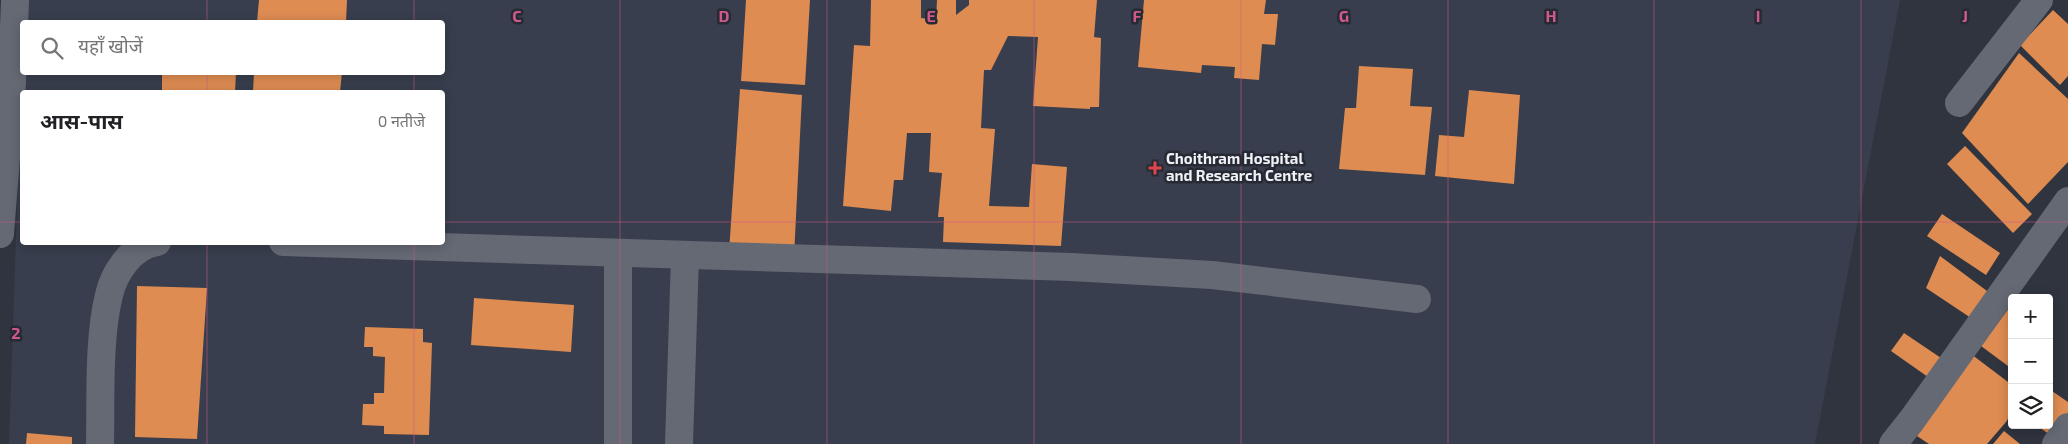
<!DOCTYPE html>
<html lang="hi">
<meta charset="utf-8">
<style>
:root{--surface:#fff;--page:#f6f6f6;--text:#202124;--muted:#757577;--line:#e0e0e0}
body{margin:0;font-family:"Exo 2","Noto Sans Devanagari",sans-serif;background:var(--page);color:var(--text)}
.controls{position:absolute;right:15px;bottom:15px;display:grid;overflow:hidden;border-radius:5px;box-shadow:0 2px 12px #0003}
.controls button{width:45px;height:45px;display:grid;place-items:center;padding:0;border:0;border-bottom:1px solid var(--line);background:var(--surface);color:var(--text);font:25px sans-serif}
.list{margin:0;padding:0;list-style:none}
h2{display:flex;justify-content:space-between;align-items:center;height:65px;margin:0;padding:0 20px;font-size:21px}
h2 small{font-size:16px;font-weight:400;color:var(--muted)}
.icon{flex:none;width:28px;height:28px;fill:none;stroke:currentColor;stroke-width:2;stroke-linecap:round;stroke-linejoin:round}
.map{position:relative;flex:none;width:2068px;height:444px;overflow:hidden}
.search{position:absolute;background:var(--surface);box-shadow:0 2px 12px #0003;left:20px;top:20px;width:425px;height:55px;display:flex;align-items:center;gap:12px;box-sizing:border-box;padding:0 18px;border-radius:5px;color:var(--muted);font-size:19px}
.panel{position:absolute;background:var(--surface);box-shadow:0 2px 12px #0003;left:20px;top:90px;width:425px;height:155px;border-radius:5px}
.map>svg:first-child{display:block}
.built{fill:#383e4d;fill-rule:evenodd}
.building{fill:#de8c52}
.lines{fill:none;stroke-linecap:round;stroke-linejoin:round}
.minor{stroke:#656974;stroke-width:28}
.grid{fill:none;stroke:#cf598a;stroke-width:1;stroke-opacity:0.55}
.health-dot{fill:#e0444e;stroke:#272a33;stroke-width:2}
.labels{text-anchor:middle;stroke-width:5;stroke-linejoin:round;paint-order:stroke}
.poi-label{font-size:15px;font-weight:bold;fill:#eef1f7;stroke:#272a33;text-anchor:start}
.grid-label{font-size:16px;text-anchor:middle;font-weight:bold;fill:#cf598a;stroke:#272a33;stroke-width:5;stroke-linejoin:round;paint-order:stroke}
</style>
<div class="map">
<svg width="2068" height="444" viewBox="0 0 2068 444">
<rect width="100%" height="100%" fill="#30343e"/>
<!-- built -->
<path class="built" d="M25,0h1875l-85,444h-1806l13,-386v14h420v-50h-418zM22,92h420v150h-420z"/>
<!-- building -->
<g class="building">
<path d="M259,0h88l-1,22h-89z"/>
<path d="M746,0h64l-5,85 -64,-4z"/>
<path d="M871,0h50v18l15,2 1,-20h19v15l13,-10v-5h128l-3,37 7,1 -2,69h-9v2l-57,-3 5,-69 -30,-1 -17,34h-7l-3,58 14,1 -6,77 40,1 3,-43 35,3 -6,79 -118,-4 1,-25h-6l4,-44 -13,-1 2,-39h-24l-4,47h-9l-3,31 -48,-5 11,-161 16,1z"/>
<path d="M1144,0h122l-2,14h14l-3,31 -13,-1 -3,36 -25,-2 1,-11 -33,-2 -1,8 -63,-6z"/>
<path d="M2053,10l15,14v52l-8,9 -40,-40z"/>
<path d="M2019,53l49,46v63l-40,42 -66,-71z"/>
<path d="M1359,66l54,3 -3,37 22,1 -7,68 -86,-6 6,-61h11z"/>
<path d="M162,72h74l-1,20h-73z"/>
<path d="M254,72h88l-2,20h-87z"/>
<path d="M740,89l62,6 -8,162 -65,-5z"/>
<path d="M1469,90l51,5 -6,89 -79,-8 4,-41 25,2z"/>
<path d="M1965,146l67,68 -19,19 -66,-69z"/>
<path d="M1942,214l58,39 -14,22 -59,-39z"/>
<path d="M1940,256l47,35 -16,27 -45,-30z"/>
<path d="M137,286l70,2 -10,151 -62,-2z"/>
<path d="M474,298l100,7 -3,47 -100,-7z"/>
<path d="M2012,304v65l-31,-23z"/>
<path d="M365,327l58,2v13l9,1 -3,92 -45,-1v-8l-22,-1 1,-21h11v-11h10l1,-36 -12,-1v-9h-9z"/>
<path d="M1904,333l37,25 -13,19 -37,-26z"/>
<path d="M1971,354l41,31v27l-6,10 -37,-28 37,28 -19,22h-58l-15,-10z"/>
<path d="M2049,389l19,13v20l-12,17 -20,-14h13z"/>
<path d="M2004,431l16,13h-27z"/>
<path d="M27,433l45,4v7h-46z"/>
</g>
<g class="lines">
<!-- minor -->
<g class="minor">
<path d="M1959,103l80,-103"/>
<path d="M0,234l12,-152 3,-82"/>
<path d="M283,242l788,25 141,8 205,24"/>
<path d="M618,254v190"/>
<path d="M100,444c1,-46 -2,-104 9,-149 5,-22 23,-50 48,-53"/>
<path d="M679,444l6,-188"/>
<path d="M1893,444l19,-24 156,-219"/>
<path d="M2056,444l12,-17"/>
</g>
</g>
<!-- grid -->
<path class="grid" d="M207,0v22M414,0v22M620,0v444M827,0v444M1034,0v444M1241,0v444M1448,0v444M1654,0v444M1861,0v444M207,72v20M414,72v20M0,222h22M442,222h1626M207,242v202M414,242v202"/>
<!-- markers -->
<path class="health-dot" d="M1152.5 160.5h5v5h5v5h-5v5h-5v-5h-5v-5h5z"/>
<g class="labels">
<!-- poi labels -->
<g class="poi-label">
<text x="1166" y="164">Choithram Hospital<tspan x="1166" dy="17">and Research Centre</tspan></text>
</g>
</g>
<g class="grid-label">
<text x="517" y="22">C</text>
<text x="724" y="22">D</text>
<text x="931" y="22">E</text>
<text x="1137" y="22">F</text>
<text x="1344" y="22">G</text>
<text x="1551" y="22">H</text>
<text x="1758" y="22">I</text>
<text x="1965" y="22">J</text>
<text x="16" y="339">2</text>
</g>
</svg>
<div class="controls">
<button>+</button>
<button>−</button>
<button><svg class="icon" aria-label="layers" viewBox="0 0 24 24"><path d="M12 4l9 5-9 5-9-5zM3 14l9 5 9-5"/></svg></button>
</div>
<div class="search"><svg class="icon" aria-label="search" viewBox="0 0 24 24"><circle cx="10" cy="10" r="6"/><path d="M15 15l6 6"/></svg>यहाँ खोजें</div>
<section class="panel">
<h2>आस-पास<small>0 नतीजे</small></h2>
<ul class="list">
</ul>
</section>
</div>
